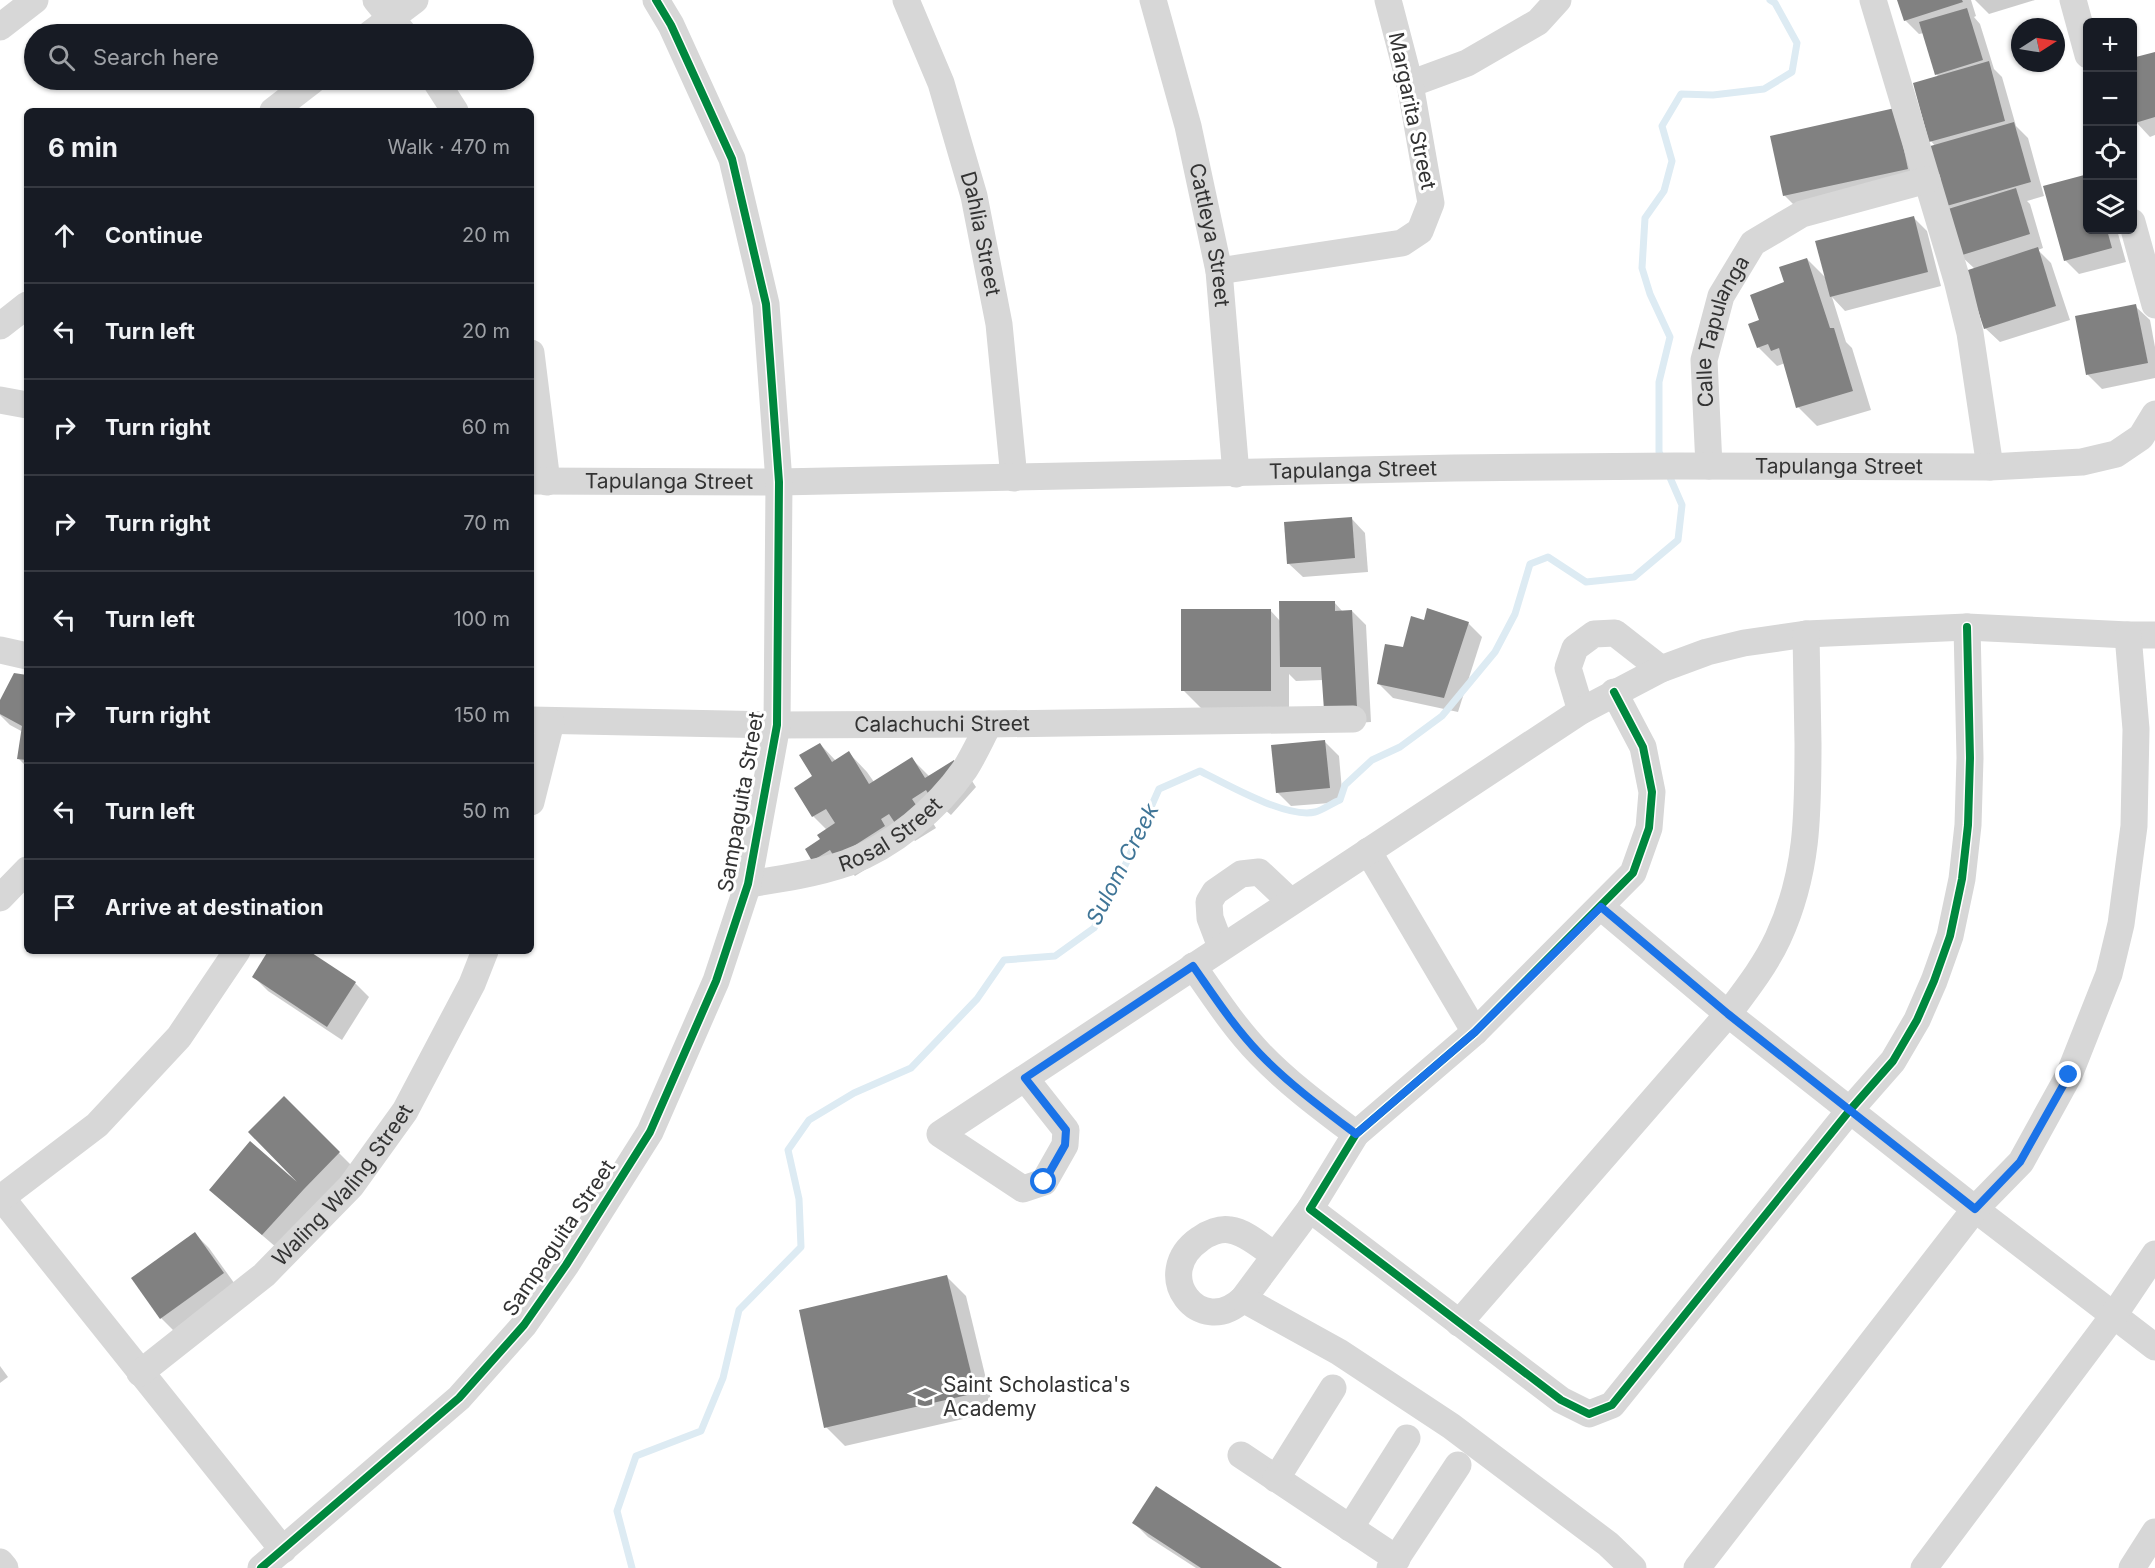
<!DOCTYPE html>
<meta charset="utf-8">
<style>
:root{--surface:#171b24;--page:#20242c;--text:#f1f3f6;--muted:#9ea1a6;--line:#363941}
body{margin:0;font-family:Inter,sans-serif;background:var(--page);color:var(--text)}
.controls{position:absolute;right:18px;top:18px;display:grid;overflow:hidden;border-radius:9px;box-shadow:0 2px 4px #0004}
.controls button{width:54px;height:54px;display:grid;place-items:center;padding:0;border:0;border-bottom:2px solid var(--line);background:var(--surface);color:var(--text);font:30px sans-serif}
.compass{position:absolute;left:2011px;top:18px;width:54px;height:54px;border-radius:50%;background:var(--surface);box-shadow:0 2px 4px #0004;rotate:78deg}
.stop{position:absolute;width:18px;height:18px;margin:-14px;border:4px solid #1a73e8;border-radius:50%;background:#fff}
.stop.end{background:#1a73e8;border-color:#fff;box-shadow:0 2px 6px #0008}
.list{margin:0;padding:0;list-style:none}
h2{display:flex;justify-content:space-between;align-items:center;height:78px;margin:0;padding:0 24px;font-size:26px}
h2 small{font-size:20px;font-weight:400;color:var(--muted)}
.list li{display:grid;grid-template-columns:39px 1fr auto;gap:18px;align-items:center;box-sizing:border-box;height:96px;padding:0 24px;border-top:2px solid var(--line)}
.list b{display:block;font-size:22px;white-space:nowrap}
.list em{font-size:20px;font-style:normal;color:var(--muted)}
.icon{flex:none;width:33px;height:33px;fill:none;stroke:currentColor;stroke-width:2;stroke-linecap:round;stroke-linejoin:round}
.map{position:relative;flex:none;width:2155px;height:1568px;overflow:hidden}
.search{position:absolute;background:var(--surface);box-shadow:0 2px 4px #0004;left:24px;top:24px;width:510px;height:66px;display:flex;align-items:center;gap:15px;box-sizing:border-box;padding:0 21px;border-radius:33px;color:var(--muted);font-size:22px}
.panel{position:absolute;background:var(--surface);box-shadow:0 2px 4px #0004;left:24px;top:108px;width:510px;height:846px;border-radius:9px}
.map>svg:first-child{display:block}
.shadow{fill:#0003}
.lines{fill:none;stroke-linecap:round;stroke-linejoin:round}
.stream{stroke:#ddebf3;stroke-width:7}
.building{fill:#818181}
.minor{stroke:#d7d7d7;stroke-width:27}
.cycleway-casing{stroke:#fff;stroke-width:11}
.cycleway{stroke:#00873e;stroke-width:8}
.route{stroke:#1a73e8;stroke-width:8}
.labels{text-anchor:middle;stroke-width:6;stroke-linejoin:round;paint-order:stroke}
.street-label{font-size:21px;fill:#333;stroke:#fff}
.poi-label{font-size:21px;fill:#333;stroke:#fff;text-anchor:start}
.water-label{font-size:22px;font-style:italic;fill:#3f7597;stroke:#fff}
</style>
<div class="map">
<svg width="2155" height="1568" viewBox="0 0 2155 1568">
<rect width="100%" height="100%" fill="#fff"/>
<!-- shadow -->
<g class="shadow">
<path d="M1898,0h73l5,16 -2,1 6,7 14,45 8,8 14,49 12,12 16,58 -17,5 3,3 13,44 -5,2 13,13 19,57 -70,22 -15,-14 -10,-59 -15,-14 -15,-49 -10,-60 -4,-5 8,-64 -3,-3 -12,-41 -5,1 -14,-14z"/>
<path d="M1975,0h60l-46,14z"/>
<path d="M2155,53v82l-5,2 -14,-15z"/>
<path d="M1894,110l32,77 -123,27 -19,-19z"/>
<path d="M1913,217l14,14 14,55 -96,25 -13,-14 14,45 6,6 19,62 -54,16 -19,-19 -13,-44 -8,3 -19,-19 3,-26 25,-38 21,-24 20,20z"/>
<path d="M2088,230h29l9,32 -47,12 -14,-14z"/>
<path d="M2135,306l15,14 5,27v31l-53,11 -14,-14 -11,-58z"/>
<path d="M1351,518l14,15 3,39 -65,5 -15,-14z"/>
<path d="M1334,602l9,10 9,-1 14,14 5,97 -32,2 -16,-44 -27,1 -7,-7v35h-87l-19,-19 87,-80 11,12z"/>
<path d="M1468,623l14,14 -24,75 -65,-14 -14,-14 25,-35z"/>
<path d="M27,676v91l-9,-9 5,-26 -13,-7 -10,-10v-11z"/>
<path d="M1325,742l14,14 4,46 -52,4 -14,-14z"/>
<path d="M820,744l16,17 13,-8 18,19 7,10 38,-23 18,18 42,4 4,6 -25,28 -7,-6 -14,9 6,10 -21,13 -8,-8 -4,13 -48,30 -7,-7 -34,-9 13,-30 -14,-14 -17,-27 18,-13z"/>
<path d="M270,951h36l49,32 14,14 -27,43 -74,-49 -14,-14z"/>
<path d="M284,1098l69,69 -76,81 -51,-44 71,-24z"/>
<path d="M195,1234l14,14 28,39 -62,45 -14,-14z"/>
<path d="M947,1277l19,19 28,116 -149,34 -19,-19z"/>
<path d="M0,1366l8,11 -8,6z"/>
<path d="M1134,1523l145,45h-83l-48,-31z"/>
</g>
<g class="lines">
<!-- stream -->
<g class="stream">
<path d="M1663,460l-4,-8v-70l11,-45 -20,-43 -8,-26 3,-50 19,-27 8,-30 -10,-35 19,-32 32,1 51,-6 28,-17 5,-29 -22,-40 -5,-3"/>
<path d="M632,1568l-15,-57 19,-55 65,-25 22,-53 16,-68 62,-63 -2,-48 -11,-49 21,-30 45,-27 57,-25 66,-69 27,-39 51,-4 39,-28 17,-31 48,-108 41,-18c26,13 87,48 115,41 8,-2 17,-9 25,-12l5,-15 27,-25 28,-13 42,-31 53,-64 20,-38 15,-50 18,-7 38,25 48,-5 44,-37 4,-35 -14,-32"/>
</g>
</g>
<!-- building -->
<g class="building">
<path d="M1897,0h65l1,2 -59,19z"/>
<path d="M1967,8l16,52 -48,15 -16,-53z"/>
<path d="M2155,52v65l-20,6 -3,-8v-57z"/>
<path d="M1989,61l16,60 -76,21 -16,-59z"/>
<path d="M1895,108l13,61 -125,27 -13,-60z"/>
<path d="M2014,122l17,60 -88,25 -16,-60z"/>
<path d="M2088,174v56h19l5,18 -48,13 -21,-75z"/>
<path d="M2016,188l14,46 -71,22 -14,-46z"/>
<path d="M1914,216l14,56 -98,25 -15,-56z"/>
<path d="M2038,247l18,59 -72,23 -19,-58z"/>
<path d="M1807,258l23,70h4l19,63 -57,17 -17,-60 -8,3 -3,-7 -11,4 -9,-24 11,-4 -9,-25 34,-13 -5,-15z"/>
<path d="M2136,304l12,59 -62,12 -11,-59z"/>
<path d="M1352,517l3,41 -68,6 -3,-42z"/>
<path d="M1279,601h56v10l17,-1 5,98 -33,2 -3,-43h-41z"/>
<path d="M1427,608l42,14 -25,76 -67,-14 8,-40 18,3 8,-31 13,4z"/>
<rect x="1181" y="609" width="90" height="82"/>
<path d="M14,673l13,2v85l-10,-1 5,-33 -22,-12v-14z"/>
<path d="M1325,740l5,48 -54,5 -5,-48z"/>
<path d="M820,743l12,19 17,-11 20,33 43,-27 13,21 29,-18 4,8 -27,30 -5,-8 -14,9 6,9 -23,15 -6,-9 -8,5 4,7 -50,32 -5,-8 -18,11 -7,-12 15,-10 -3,-4 18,-12 -9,-14 -14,8 -18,-29 18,-12 -13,-21z"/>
<path d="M268,951h41l47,31 -29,45 -75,-50z"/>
<path d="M284,1096l56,56 -36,37 -42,46 -53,-45 41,-49 47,41 -49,-50z"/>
<path d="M195,1232l29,41 -64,46 -29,-41z"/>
<path d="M947,1275l29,118 -152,35 -25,-118z"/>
<path d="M1156,1486l126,82h-81l-69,-45z"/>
</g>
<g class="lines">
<!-- minor -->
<g class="minor">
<path d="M376,0l28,34"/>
<path id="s1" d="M906,0l35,83 33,113 25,128 15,154"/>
<path id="s2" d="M1153,0l35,126 31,145 17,203"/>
<path d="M1873,0l84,280 13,53 20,134"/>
<path d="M2073,0l15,55"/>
<path d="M0,27l35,-27"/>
<path d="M370,34l45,-34"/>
<path d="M435,80l20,31"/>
<path d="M1410,84l57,-21 71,-41 20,-22"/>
<path d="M273,111l40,-31"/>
<path d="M2132,222l23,83"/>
<path d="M1219,271l183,-28 18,-12 11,-28 -21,-119 -22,-84"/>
<path d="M0,326l27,-21"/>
<path d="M531,353l16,129"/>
<path d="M0,400l27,5"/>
<path id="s3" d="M1709,466l-5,-106 17,-64 32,-53 49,-29 125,-34"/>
<path id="s4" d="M531,481l248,1 675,-14 222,-2 314,1 92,-5 34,-8 25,-17 14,-23"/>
<path d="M0,650l27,6"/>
<path d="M1614,692l29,55 9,45 -3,36 -16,45 -158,159 -119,102 -46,75 251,191 28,14 23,-9 238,-295 43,-49 24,-41 17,-39 16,-45 12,-57 6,-54 2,-67 -3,-131"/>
<path d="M1581,711l-13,-43 7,-20 19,-14 21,-1 46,36"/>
<path id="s5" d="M531,720l246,5 212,-1 364,-5"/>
<path d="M531,802l20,-80"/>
<path d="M1368,851l107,181"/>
<path id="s6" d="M748,884c33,-5 67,-10 99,-21 46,-17 90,-54 118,-94 9,-14 16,-30 24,-45"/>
<path d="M0,898l27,-28"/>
<path d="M1601,907l127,107 247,195 180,138"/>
<path d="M1221,947l-11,-29 -1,-16 6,-10 26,-18 18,-2 31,29"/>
<path d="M1193,966c21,30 41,61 67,88 29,30 63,55 96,80"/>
<path d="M1025,1078l41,52 -1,15 -21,37 -21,7 -83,-55 641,-423 80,-42 46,-17 37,-9 62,-9 161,-7 161,8h27"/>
<path d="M0,1196l283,354"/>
<path d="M1,1198l96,-73 82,-88 58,-86"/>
<path d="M1274,1255c-12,-8 -28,-23 -44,-25 -10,-2 -22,3 -30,9 -51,35 0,101 43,60l67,-90"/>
<path d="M1243,1299l96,53 112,74 157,118 25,24"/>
<path d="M1459,1323l269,-309c18,-24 37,-48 50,-76 30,-65 30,-124 30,-194 -1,-36 -1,-73 -2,-110"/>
<path id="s7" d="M140,1373l124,-98 87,-89 54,-75 67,-127 13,-33"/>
<path d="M1241,1455l156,104"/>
<path d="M1276,1479l57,-91"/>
<path d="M1350,1528l57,-90"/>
<path d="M0,1562l5,6"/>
<path d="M261,1568l198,-170 65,-73 42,-60 84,-133 66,-151 32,-97 29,-159 2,-243 -13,-178 -34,-145 -61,-134 -15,-25"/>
<path d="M1390,1568l68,-103"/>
<path d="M1697,1568l278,-359 46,-47 48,-87 40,-101 12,-50 13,-98 2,-97 -8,-94"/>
<path d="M1924,1568l190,-253 41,-61"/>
<path d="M2132,1568l23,-36"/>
</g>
<!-- cycleway casing -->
<g class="cycleway-casing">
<g id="cycleway">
<path d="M1614,692l29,55 9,45 -3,36 -16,45 -158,159 -119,102 -46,75 251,191 28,14 23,-9 238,-295 43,-49 24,-41 17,-39 16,-45 12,-57 6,-54 2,-67 -3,-131"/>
<path d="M261,1568l198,-170 65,-73 42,-60 84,-133 66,-151 32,-97 29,-159 2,-243 -13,-178 -34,-145 -61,-134 -15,-25"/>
</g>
</g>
<!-- cycleway -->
<use href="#cycleway" class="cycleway"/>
</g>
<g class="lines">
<!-- route -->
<path class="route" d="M1044,1182l21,-37 1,-15 -41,-52 168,-112c21,30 41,61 67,88 29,30 63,55 96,80l119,-102 126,-125 127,107 247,195 45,-47 49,-87"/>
</g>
<!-- icons -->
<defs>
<g id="school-bare" transform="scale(1.8)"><path d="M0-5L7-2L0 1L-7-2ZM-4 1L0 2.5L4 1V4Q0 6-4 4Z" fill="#7a7a7a" stroke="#fff" stroke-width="2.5" paint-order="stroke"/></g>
</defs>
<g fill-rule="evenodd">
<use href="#school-bare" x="925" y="1397"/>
</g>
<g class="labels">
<!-- street labels -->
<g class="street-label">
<text transform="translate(1412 111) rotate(78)" y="7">Margarita Street</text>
<text dy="7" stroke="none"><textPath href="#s1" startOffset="246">Dahlia Street</textPath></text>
<text dy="7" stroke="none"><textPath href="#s2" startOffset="242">Cattleya Street</textPath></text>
<text dy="7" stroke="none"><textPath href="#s3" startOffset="138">Calle Tapulanga</textPath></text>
<text dy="7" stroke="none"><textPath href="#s4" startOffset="1308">Tapulanga Street</textPath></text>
<text dy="7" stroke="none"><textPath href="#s4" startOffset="822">Tapulanga Street</textPath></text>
<text dy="7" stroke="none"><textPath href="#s4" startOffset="138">Tapulanga Street</textPath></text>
<text dy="7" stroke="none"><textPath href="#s5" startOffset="411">Calachuchi Street</textPath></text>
<text transform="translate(741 802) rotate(-80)" y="7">Sampaguita Street</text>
<text dy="7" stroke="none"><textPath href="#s6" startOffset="153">Rosal Street</textPath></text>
<text dy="7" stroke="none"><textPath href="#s7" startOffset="278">Waling Waling Street</textPath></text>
<text transform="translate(559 1238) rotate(-56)" y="7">Sampaguita Street</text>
</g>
<!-- poi labels -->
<g class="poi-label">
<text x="943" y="1392">Saint Scholastica's<tspan x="943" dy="24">Academy</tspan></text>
</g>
<!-- water labels -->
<g class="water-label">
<text transform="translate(1122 864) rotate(-63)" y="8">Sulom Creek</text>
</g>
</g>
</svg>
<div class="controls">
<button>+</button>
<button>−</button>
<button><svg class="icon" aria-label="locate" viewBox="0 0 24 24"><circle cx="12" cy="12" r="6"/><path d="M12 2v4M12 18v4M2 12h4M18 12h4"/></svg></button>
<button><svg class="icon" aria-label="layers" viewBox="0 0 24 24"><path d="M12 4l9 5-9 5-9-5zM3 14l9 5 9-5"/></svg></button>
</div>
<svg class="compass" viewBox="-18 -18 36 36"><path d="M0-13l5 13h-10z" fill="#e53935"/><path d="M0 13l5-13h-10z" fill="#9ea1a6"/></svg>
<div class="stop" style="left:1044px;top:1182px"></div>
<div class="stop end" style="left:2069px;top:1075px"></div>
<div class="search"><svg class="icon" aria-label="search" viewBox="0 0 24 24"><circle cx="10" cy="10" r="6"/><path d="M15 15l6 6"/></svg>Search here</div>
<section class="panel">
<h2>6 min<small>Walk · 470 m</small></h2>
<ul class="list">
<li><svg class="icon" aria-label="ahead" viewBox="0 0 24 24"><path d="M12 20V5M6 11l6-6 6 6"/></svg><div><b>Continue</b></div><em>20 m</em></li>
<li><svg class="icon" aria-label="left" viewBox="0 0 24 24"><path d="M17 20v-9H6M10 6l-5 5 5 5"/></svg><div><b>Turn left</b></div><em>20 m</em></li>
<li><svg class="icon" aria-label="right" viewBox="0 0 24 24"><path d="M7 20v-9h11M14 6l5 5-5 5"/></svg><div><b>Turn right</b></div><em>60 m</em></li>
<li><svg class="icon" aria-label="right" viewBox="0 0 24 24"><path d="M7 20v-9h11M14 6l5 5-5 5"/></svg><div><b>Turn right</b></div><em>70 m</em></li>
<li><svg class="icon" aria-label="left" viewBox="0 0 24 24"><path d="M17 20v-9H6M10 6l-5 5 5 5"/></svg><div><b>Turn left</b></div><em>100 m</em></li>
<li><svg class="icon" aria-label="right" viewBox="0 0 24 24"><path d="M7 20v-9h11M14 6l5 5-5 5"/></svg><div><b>Turn right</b></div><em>150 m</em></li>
<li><svg class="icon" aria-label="left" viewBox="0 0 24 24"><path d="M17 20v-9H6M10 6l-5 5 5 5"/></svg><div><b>Turn left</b></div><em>50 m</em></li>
<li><svg class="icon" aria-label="arrive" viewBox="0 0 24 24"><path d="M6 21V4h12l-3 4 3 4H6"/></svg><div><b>Arrive at destination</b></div></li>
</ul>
</section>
</div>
